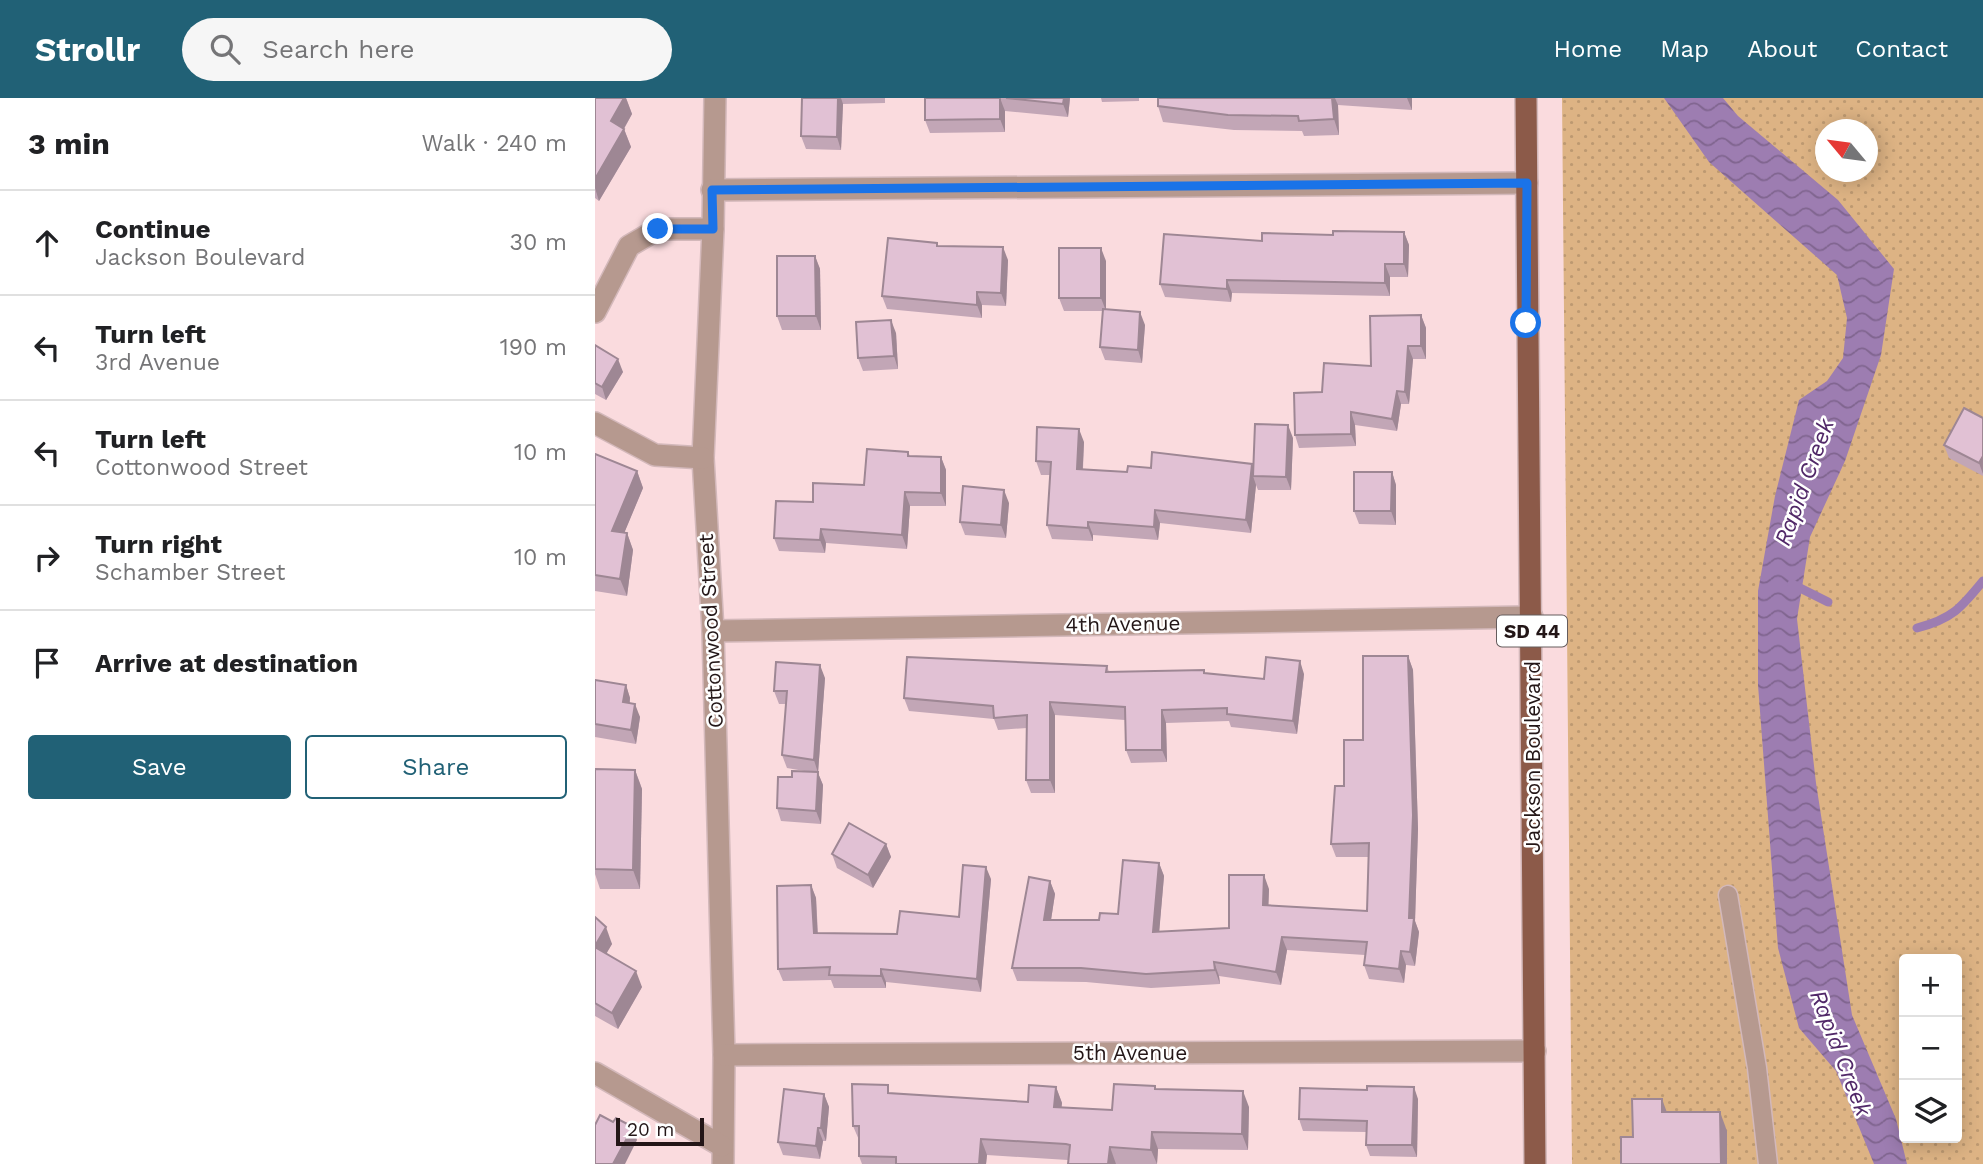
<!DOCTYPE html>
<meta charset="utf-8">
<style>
:root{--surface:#fff;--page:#f6f6f6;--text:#202124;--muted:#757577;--line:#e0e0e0;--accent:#216176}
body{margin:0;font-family:"Work Sans",sans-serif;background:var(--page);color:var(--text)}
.controls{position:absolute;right:21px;bottom:21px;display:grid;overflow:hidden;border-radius:7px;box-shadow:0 4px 18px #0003}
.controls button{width:63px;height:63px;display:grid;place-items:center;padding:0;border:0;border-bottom:2px solid var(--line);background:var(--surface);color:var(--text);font:35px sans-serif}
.compass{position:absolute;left:1220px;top:21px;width:63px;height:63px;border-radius:50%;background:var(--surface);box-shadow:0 4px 18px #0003;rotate:299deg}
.scale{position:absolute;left:21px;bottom:18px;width:88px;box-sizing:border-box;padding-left:7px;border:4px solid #231617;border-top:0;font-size:19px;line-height:24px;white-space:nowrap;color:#231617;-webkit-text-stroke:5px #fff;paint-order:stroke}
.stop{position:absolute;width:21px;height:21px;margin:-16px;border:5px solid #1a73e8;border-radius:50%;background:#fff}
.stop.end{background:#1a73e8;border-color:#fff;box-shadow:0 2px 7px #0008}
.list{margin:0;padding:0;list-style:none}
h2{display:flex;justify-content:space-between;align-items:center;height:91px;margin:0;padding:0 28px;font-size:30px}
h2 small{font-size:23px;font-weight:400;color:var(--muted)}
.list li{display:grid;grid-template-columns:46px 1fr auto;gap:21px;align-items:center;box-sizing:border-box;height:105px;padding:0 28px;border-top:2px solid var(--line)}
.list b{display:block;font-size:26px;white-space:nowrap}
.list p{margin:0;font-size:23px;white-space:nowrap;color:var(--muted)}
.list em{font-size:23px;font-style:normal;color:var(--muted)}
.actions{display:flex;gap:14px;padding:21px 28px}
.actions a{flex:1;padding:16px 0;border:2px solid var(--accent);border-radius:7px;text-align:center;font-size:24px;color:var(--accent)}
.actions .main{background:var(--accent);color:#fff}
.icon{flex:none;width:38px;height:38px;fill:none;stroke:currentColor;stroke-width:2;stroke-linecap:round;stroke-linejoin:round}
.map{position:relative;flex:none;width:1388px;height:1066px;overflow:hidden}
header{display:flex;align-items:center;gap:42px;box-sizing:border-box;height:98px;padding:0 35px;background:var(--accent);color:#fff}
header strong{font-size:33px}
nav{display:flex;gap:38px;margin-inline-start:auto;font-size:24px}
.search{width:490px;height:63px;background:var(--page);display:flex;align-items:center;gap:18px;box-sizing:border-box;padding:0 24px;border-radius:38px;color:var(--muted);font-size:26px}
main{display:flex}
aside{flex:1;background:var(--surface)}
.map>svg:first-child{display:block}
.grass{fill:url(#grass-dots);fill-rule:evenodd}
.water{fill:url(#water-waves)}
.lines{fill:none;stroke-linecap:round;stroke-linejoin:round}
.stream{stroke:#9d7db1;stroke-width:9}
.lane-casing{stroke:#d3b8ba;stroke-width:21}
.street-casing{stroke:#d3b8ba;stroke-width:24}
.primary-casing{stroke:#d3b8ba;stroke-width:24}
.lane{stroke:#b6998f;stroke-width:18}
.street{stroke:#b6998f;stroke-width:21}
.primary{stroke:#8c5a49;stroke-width:21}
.wall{fill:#c2a6b6}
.shaded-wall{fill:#9e8794}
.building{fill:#e1c1d4;stroke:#9e8794;stroke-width:2}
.route{stroke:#1a73e8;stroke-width:9}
.labels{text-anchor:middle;stroke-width:5;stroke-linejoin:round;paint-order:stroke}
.shield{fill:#fff;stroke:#655c5d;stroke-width:2}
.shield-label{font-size:19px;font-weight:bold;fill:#231617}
.street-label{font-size:21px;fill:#231617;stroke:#fff}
.water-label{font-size:23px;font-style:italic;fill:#512868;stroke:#fff}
</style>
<header>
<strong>Strollr</strong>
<div class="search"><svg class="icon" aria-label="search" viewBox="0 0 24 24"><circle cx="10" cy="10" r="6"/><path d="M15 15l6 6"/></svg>Search here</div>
<nav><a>Home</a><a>Map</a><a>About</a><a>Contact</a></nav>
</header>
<main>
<aside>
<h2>3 min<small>Walk · 240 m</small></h2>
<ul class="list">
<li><svg class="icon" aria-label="ahead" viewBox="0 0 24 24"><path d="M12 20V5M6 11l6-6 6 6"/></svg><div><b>Continue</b><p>Jackson Boulevard</p></div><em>30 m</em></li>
<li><svg class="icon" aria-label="left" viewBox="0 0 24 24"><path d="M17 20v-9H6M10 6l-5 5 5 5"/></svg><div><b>Turn left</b><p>3rd Avenue</p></div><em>190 m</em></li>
<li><svg class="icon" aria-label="left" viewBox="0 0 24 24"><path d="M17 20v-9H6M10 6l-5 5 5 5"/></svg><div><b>Turn left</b><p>Cottonwood Street</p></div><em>10 m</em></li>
<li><svg class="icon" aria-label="right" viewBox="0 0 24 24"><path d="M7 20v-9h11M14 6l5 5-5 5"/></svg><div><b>Turn right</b><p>Schamber Street</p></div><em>10 m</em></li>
<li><svg class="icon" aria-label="arrive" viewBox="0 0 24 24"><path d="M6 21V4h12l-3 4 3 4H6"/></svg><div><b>Arrive at destination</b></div></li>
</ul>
<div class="actions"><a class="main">Save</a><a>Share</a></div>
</aside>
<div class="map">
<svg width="1388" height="1066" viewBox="0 0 1388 1066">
<defs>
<pattern id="grass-dots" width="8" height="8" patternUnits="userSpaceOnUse" patternTransform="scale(1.75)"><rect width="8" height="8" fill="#ddb384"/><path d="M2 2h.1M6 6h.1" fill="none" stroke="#bd9971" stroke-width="1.8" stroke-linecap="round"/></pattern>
<pattern id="water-waves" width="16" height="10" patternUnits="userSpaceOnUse" patternTransform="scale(1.75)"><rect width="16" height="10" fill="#9d7db1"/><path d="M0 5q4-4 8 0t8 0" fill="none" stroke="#80658f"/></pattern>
</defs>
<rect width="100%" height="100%" fill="#fadbde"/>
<!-- grass -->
<path class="grass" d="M967,0h421v1066h-411zM1230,32h42v42h-42zM1309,861h53v179h-53z"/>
<!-- water -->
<path class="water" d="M1069,0h59l15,18 100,84 56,69 -13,86 -36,106 -35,76 -13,82 19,164 36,232 44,104 11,45h-33l-38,-93 -37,-43 -21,-80 -20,-263v-94l17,-95 24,-96 28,-19 16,-23 4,-40 -10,-43 -128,-113z"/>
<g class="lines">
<!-- stream -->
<g class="stream">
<path d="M1197,486l36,18"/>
<path d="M1322,530c35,-9 44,-20 66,-47"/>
</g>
<!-- lane casing -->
<g class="lane-casing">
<path id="lane" d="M1133,797l29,173 11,96"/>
</g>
<!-- street casing -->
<g class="street-casing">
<g id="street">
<path d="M120,0l-2,131 -10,229 10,173 11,424 -1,109"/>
<path d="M117,92l815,-7"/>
<path d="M0,214l34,-66 29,-17h55"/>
<path d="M0,325l60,32 48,3"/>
<path d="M118,533l819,-14"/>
<path d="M129,957l811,-4"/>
<path d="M0,975l127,73"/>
</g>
</g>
<!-- primary casing -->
<g class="primary-casing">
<path id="primary" d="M931,0l9,1066"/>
</g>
<!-- lane -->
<use href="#lane" class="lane"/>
<!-- street -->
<use href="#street" class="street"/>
<!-- primary -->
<use href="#primary" class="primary"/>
</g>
<!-- wall -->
<g class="wall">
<path d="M0,0h31l6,16 -8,15 7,18 -32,54 -4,-3z"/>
<path d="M207,0h83v5l-42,1 -2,46 -35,-1 -5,-13z"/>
<path d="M330,0h145l-2,19 -63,-6v21l-75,1 -5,-13z"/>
<path d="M506,0h38v3l-37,1z"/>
<path d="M563,0h254v12l-74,-5 1,30 -35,1 -2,-5 -68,-1 -71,-8 -5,-16z"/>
<path d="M809,134l5,13 -1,32h-18v19l-158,-3 -1,9 -66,-5 -5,-13 102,-43 71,-6z"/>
<path d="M220,158l5,13 1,61h-39l-5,-14z"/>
<path d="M413,162l-2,46 -24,-1v13l-95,-9 -5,-13z"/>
<path d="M511,163v48l39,16 -3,38 -37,-3 -5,-13 3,-36h-39l-5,-13z"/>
<path d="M826,217l5,13v31h-13l-4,45h-8l-4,27 -42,-6 1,21 -57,2 -4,-13 27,-43 49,-26z"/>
<path d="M301,235l2,36 -35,2 -5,-13z"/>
<path d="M0,247l28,27 -17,28 -11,-6z"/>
<path d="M1388,320v58l-34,-18 -5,-13z"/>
<path d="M698,340l-2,52h-33l-2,-5 -5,48 -91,-10 -2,17 -65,-5v6l-41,-2 -5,-14 3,-50h-9l-5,-14 48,-19 -1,27 44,3 24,-4 101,-4 1,3z"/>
<path d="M313,354l2,4 31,1 5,13v36h-36l-3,43 -81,-6 -1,10 -46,-2 -5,-13 39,-36 51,-17z"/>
<path d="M0,356l42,17 6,17 -19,45h3l6,17 -6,46 -32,-5z"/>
<path d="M797,374l4,13v40l-37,-1 -5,-13z"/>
<path d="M414,405l-3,35 -41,-3 -5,-13z"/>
<path d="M813,558l5,14 5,159 -3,92 4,11 -4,34 -9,-1 -2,18 -35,-4 -5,-14 1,-10 -78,-5 -6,35 -62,-9 1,8 -69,4 -65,-6 -69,-1 -5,-13 38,-87 5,13 -4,26h48l19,-6 41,-51 5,13 -5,56 70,-4 40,-39 -1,17 99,5 2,-54h-33l-5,-13 13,-58 19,-46z"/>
<path d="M512,568l2,6 97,1 58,6 40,-5 -7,60 -66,-7 -2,-6 -63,2 1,39 -36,1 -5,-13 -1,-30 -70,-5v78h-24l-5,-13 1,-52 -29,2 -4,-11 -85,-8 -5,-13z"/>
<path d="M230,580l-7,95 5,12 -2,39 -40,-3 -4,-13 15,-31 18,-5 -23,-4 -5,-13 4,-51h-7l-5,-13z"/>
<path d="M0,582l31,5 4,13v5l10,14 -4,27 -41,-7z"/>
<path d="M40,672l7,19 -2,100h-40l-5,-15v-5z"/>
<path d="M291,746l5,13 -18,31 -36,-20 -5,-14z"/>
<path d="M396,781l-10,113 -95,-10v6h-52l-3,-8 -48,1 -5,-12 33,-84 5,13 2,35 79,1 62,-17z"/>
<path d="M0,819l17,27 -6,9 36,34 -24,42 -23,-13z"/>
<path d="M560,988l1,3 93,18 -1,43 -90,-1 -1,15h-89v-4l-81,-5 -1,9h-124l-3,-8v-16l-6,-14 39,-33 136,9 28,-15 6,16 -1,4 51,3z"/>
<path d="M772,992l51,9 -1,58 -47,-1 -4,-11v-13l-63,-1 -4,-12z"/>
<path d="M229,996l5,13 -3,34h-3l-3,18 -37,-4 -5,-13z"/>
</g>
<!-- shaded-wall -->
<g class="shaded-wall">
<path d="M29,0h2l6,16 -14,25 -7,-18z"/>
<path d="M243,0h3l2,6 -2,46 -4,-13z"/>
<path d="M405,0l5,13v21l-5,-13z"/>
<path d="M469,0h6l-2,19 -5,-13z"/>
<path d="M737,0h3l3,7 1,30 -5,-16z"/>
<path d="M812,0h5v12z"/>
<path d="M29,31l7,18 -32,54 -4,-13v-9z"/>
<path d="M809,134l5,13 -1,32 -4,-13z"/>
<path d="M408,149l5,13 -2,46 -5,-13z"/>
<path d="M506,150l5,13v50l-5,-13z"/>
<path d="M220,158l5,13 1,61 -5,-14z"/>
<path d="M790,166l5,13v19l-5,-13z"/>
<path d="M632,182l5,13 -1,9 -4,-13z"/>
<path d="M382,194l5,13v13l-5,-13z"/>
<path d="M545,214l5,13 -3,38 -4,-13z"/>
<path d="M826,217l5,13v31l-5,-13z"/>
<path d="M296,222l5,13 2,36 -4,-13z"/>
<path d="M813,248l5,13 -4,45 -4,-12z"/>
<path d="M23,261l5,13 -17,28 -4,-13z"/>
<path d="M802,293l4,13 -4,27 -5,-12z"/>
<path d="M756,314l4,13 1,21 -5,-12z"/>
<path d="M693,327l5,13 -2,52 -5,-13z"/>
<path d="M484,331l5,13 -2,40 -5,-13z"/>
<path d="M1388,358v18l-4,-11z"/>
<path d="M346,359l5,13v36l-5,-13z"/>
<path d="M657,366l5,12h-4l3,9 -5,48 -5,-13z"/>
<path d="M42,373l6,17 -25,60 -6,-17z"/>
<path d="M797,374l4,13v40l-5,-14z"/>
<path d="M409,392l5,13 -3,35 -5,-13z"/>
<path d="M310,394l5,14 -3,43 -5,-14z"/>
<path d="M560,412l5,13 -2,17 -4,-13z"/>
<path d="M493,424l5,13v6l-5,-13z"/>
<path d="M226,431l5,14 -1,10 -5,-13z"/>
<path d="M32,435l6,17 -6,46 -7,-17z"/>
<path d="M813,558l5,14 5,159 -3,92 4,11 -4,34 -5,-14z"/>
<path d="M705,563l4,13 -7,60 -4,-13z"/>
<path d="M225,567l5,13 -7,95 5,12 -2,39 -5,-13 2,-38 -4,-13z"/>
<path d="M31,587l4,13 -2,17 -5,-13z"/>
<path d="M455,604l5,13v78l-5,-13z"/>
<path d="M40,606l5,13 -4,27 -5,-14z"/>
<path d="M567,612l4,13 1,39 -5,-12z"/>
<path d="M40,672l7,19 -2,100 -7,-19z"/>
<path d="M291,746l5,13 -18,31 -5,-13z"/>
<path d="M564,765l5,13 -6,70 -5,-14z"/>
<path d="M391,769l5,12 -10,113 -4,-13z"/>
<path d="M669,777l5,14 -1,30 -5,-14z"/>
<path d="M455,783l5,13 -6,39 -5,-13z"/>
<path d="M216,787l5,13 2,48 -4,-13z"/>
<path d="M11,829l6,17 -11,19 -6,-17z"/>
<path d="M687,839l5,13 -6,35 -5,-13z"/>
<path d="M806,853l5,14 -2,18 -5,-14z"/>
<path d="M619,864l5,14 1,8 -5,-14z"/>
<path d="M286,871l5,13v6l-5,-12z"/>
<path d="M41,873l6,16 -24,42 -6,-16z"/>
<path d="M461,989l6,16 -2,20 -6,-16z"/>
<path d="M819,989l4,12 -1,58 -5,-12z"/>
<path d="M648,993l6,16 -1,43 -6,-16z"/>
<path d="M229,996l5,13 -3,34 -5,-13z"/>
<path d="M1067,1001l7,19 -7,-6z"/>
<path d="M1125,1014l7,19v33h-6z"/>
<path d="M38,1029l4,13 -12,24h-12z"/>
<path d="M223,1030l5,13 -3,18 -4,-13z"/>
<path d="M557,1034l6,17 -1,15 -6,-14z"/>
<path d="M386,1041l6,16 -1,9h-7z"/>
<path d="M515,1049l6,17h-8z"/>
</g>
<!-- building -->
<g class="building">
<path d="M0,0h29l-13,23 13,8 -29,50z"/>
<path d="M207,0h36l-1,39 -36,-1z"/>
<path d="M330,0h75v21l-75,1z"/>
<path d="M411,0h58l-1,6z"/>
<path d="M563,0h174l2,21 -35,2 -1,-5 -70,-1 -70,-9z"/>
<path d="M738,133l71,1v32h-19v19l-158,-3v9l-67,-5 4,-50 98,7v-8l71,2z"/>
<path d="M293,140l49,5v3l66,1 -2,46 -24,-1v13l-95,-9z"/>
<rect x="464" y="150" width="42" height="50"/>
<path d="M182,158h38l1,60h-39z"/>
<path d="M508,211l37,3 -2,38 -38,-3z"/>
<path d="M826,217v31h-13l-3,46 -8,-1 -5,28 -41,-7v22l-56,1 -1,-42 28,-1 2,-29 47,3 -1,-50z"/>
<path d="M296,222l3,36 -36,2 -2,-36z"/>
<path d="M0,247l23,14 -16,28 -7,-4z"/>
<path d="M1369,310l19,10v38l-4,7 -35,-18z"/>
<path d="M660,326l33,1 -2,52 -33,-1z"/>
<path d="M442,329l42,2 -2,40 50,3 1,-6 23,2 1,-16 100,12 -6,56 -91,-10 -1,17 -66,-5v6l-41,-3 4,-63 -15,-1z"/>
<path d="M272,351l41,3v4l33,1v36l-36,-1 -3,43 -81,-6 -1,11 -46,-2 2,-37 37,1v-19l51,2z"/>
<path d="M0,356l42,17 -25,60 15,2 -7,46 -25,-4z"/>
<path d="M759,374h38l-1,39h-37z"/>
<path d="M368,388l41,4 -3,35 -41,-3z"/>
<path d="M768,558h45l5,159 -4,103h5l-4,34 -9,-1 -2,18 -35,-4 3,-23 -85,-5 -6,35 -62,-10 1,8 -69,4 -65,-6h-69l17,-91 21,4 -6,39h55l1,-7 18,1 5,-54 36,3 -6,69 76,-4v-53h35l-1,30 104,6 2,-68 -38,1 4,-58h9v-46h19z"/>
<path d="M312,559l200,9 -1,6 98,-2v3l60,6 2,-22 34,4 -7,60 -66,-7v-6l-65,2v40h-36l-1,-43 -75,-5v78h-24l1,-65 -33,3 -1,-12 -89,-8z"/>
<path d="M181,564l44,3 -6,95 -32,-5 5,-64h-13z"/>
<path d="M0,582l31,5 -3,17 12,2 -4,26 -36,-6z"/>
<path d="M0,671l40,1 -2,100 -38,-1z"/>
<path d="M197,673l26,1 -2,39 -39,-3 1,-31h14z"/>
<path d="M254,725l37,21 -18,31 -36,-21z"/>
<path d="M368,767l23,2 -9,112 -96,-10v7l-52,-1 1,-8 -52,2 -1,-83 34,-1 3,48 83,1 3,-23 59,6z"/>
<path d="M0,819l11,10 -11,19z"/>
<path d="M0,849l41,24 -24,42 -17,-10z"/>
<path d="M257,986l36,1v8l140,9 1,-17 27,2 -2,20 58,3 2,-26 41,2v3l88,2 -1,43 -90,-2 -1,18 -41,-3 -2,17h-40l2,-19 -4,-1 -85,-5 -2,25h-83v-7l-37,-1v-30h-6z"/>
<path d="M772,988l47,1 -2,58h-46l1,-24 -68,-2 1,-31 67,2z"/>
<path d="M189,991l40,5 -3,34h-3l-2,18 -38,-4z"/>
<path d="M1037,1001h30v13h58l1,52h-100v-27h12z"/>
<path d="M5,1017l13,7 3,-4 17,9 -20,37h-18v-39z"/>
</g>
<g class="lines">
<!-- route -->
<path class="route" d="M63,131h55l-1,-39 815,-7 -1,140"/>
</g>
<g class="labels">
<!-- shield labels -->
<rect class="shield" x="902" y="517.5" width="70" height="31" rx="5"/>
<g class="shield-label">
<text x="937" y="540">SD 44</text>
</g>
<!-- street labels -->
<g class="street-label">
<text transform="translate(528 526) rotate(-1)" y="7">4th Avenue</text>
<text transform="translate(116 533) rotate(-93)" y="7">Cottonwood Street</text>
<text transform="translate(938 659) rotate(-90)" y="7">Jackson Boulevard</text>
<text x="535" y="962">5th Avenue</text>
</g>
<!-- water labels -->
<g class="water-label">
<text transform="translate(1209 384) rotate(-70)" y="8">Rapid Creek</text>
<text transform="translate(1246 955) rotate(69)" y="8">Rapid Creek</text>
</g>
</g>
</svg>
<div class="controls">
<button>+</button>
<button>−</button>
<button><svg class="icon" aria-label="layers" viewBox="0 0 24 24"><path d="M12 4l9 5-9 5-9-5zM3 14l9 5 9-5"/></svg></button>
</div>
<svg class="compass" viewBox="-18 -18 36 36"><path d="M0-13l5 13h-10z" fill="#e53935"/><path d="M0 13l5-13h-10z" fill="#757577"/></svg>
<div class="scale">20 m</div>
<div class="stop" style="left:931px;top:225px"></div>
<div class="stop end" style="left:63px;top:131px"></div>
</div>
</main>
